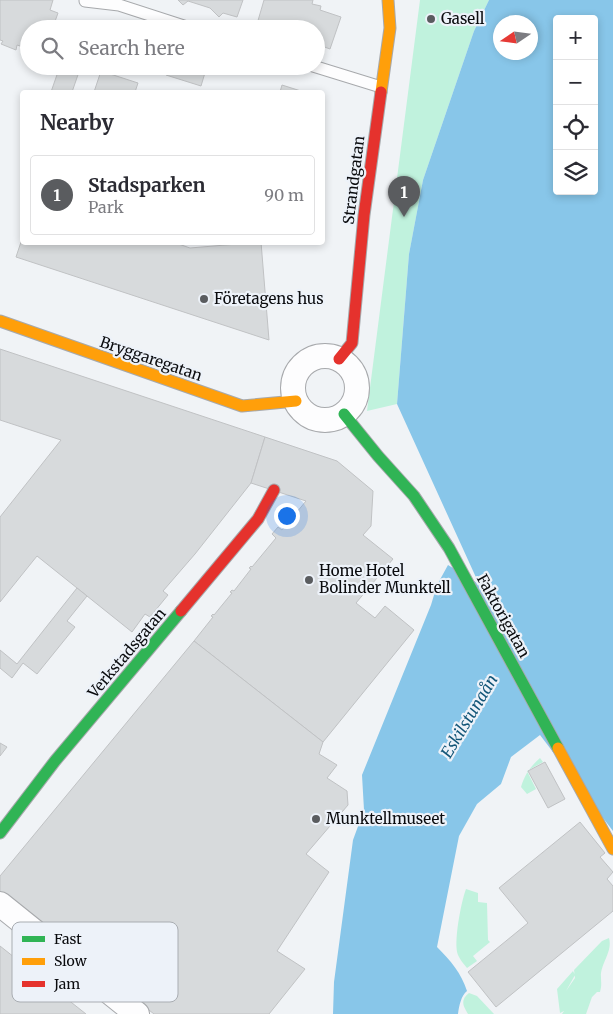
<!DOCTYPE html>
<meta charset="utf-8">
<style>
:root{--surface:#fff;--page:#f2f2f3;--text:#2b2b33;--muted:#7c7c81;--line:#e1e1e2;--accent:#5a5c5f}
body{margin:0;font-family:Merriweather,serif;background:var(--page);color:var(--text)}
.controls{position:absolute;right:15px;top:15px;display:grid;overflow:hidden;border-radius:5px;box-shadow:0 2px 8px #0003}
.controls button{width:45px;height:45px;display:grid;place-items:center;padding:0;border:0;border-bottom:1px solid var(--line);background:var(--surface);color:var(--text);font:25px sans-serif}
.compass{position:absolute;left:493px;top:15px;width:45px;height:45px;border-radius:50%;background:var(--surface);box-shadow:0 2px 8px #0003;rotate:257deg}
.you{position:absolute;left:286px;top:515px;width:18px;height:18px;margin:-12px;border:4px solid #fff;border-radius:50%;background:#1a73e8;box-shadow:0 0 0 8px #1a73e833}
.badge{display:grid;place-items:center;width:32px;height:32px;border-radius:50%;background:var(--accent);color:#fff;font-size:16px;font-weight:700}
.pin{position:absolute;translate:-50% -41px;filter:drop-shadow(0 1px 2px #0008)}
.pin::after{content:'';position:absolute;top:26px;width:18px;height:15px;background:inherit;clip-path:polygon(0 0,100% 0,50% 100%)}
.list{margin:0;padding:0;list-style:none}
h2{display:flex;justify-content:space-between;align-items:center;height:65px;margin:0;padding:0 20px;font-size:21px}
h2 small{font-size:16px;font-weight:400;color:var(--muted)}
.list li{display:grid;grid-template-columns:32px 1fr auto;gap:15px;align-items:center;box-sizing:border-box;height:80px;margin:0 10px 10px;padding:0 10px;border:1px solid var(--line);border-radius:5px}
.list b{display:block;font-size:19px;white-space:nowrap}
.list p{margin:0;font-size:16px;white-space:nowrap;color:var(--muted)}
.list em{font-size:16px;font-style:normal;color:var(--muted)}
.icon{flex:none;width:28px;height:28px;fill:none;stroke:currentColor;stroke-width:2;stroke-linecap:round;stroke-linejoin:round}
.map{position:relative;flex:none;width:613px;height:1014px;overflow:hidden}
.search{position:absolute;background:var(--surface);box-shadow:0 2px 8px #0003;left:20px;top:20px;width:305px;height:55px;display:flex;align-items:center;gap:12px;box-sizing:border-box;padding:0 18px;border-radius:28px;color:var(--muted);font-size:19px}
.panel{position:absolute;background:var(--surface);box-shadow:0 2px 8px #0003;left:20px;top:90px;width:305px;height:155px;border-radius:5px}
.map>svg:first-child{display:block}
.green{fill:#c0f2dd}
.water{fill:#88c6e9;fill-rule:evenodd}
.building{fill:#d7dadc;stroke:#c0c2c4}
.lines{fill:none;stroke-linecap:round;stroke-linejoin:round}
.lane-casing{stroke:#a7a9ac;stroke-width:13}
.street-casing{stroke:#a7a9ac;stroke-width:26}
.fast-casing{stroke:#a7a9ac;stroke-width:13}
.slow-casing{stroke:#a7a9ac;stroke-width:13}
.jam-casing{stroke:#a7a9ac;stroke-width:13}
.lane{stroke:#fdfdfe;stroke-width:11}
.street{stroke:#fdfdfe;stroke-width:24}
.fast{stroke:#30b455;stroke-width:11}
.slow{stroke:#ff9f0a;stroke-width:11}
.jam{stroke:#e5322d;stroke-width:11}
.poi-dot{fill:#5a5c5f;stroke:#edf2f9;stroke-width:2}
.labels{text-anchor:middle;stroke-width:4.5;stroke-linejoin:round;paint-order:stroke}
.poi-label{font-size:15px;fill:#0a0b0e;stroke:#edf2f9;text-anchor:start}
.street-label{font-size:15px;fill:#0a0b0e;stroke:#edf2f9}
.water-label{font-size:16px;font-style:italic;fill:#135678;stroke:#edf2f9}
.key{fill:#edf2f9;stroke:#a9adb2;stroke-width:1}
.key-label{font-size:14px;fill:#0a0b0e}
</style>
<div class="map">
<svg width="613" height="1014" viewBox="0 0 613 1014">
<rect width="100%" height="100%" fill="#f0f3f6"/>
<!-- green -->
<g class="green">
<path d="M420,0h69l-15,31 -51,149 -14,74 -12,150 -30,7z"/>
<path d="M540,758l3,4 -16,9 9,18 -9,5 -6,-7c4,-13 9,-20 19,-29z"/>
<path d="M466,889l12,4v9l9,1 1,37 2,2 -17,14 4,5 -10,7c-3,-4 -7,-8 -9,-13 -5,-11 3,-53 8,-66z"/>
<path d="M609,938c4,14 -9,26 -8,39 0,6 1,8 -1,15h-3l-5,5 -6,17h-24l2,-3 -4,2 -3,-24 16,-18 2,4 -9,16 9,-13 -1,-8 28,-29z"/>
<path d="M469,993l8,3 17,18h-26c-5,-8 -8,-14 1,-21z"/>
</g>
<!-- water -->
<path class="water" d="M489,0h124v831l-73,-96 -29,22 -10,27 -24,20 -18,32 -22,111c14,14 24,26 30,44 -6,5 -8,15 -9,23h-125l1,-32 19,-142 11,-30 -2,-35 69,-170 6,-20 11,-20 31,19 -82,-180 12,-150 14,-74 51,-149zM557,19h37v172h-37zM500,22h30v30h-30z"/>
<!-- building -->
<g class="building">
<path d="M0,0h53l-3,10 8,3 -5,14 -8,-3 -1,5h-15v20l-12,-4 -1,5 -15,-6 2,-3 -3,-1z"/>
<path d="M178,0h65l-6,17 -14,-4 -4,4 -9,-9 -22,-7 -5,4z"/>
<path d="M264,0h49l-1,4 9,2 -1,4 21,7 -11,32 -11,-4 -3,2v-18h-47l-12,-5z"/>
<path d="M60,66h21l-9,26h-21z"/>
<path d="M169,66h38l-6,20 -35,-11z"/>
<path d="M101,71l37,12 -3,9h-41z"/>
<path d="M282,85l22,7h-24z"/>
<path d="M22,239v3h151l17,6 71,-6 8,98 -253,-83z"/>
<path d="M0,349l265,88 -14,46 -56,71 -32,37 5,4 -18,22 -5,-3 -13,18 -95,-76 -37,46v-85l61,-77 -61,-20z"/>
<path d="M265,437l72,24 36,30 -2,35 -8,9 30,24 -37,44 19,15 10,-12 29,24 -91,112 -129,-101 19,-24 -2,-1 2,-2 1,1 18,-22 -2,-1 2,-2 2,1 17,-22 -2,-1 2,-2 1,1 24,-29 -4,-4 6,-7 4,3 24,-29 -55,-18z"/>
<path d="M77,588l10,8 -20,25 8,6 -38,47 -14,-11 -11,15 -12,-10v-18l17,14z"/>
<path d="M194,641l129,101 -4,12 18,11 -10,13 20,13 1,14 -42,49 23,18 -52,79 28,18 -36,45h-115l-154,-121v-17z"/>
<path d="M0,743l7,4 -7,9z"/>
<path d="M545,762l20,37 -17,9 -20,-37z"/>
<path d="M580,822l25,31 -5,4 13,15 -6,7 6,7v25l-117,96 -28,-35 60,-49 -29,-35z"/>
<path d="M0,946l86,68h-86z"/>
</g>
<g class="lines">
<!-- lane casing -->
<g class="lane-casing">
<g id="lane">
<path d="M85,1l34,4 74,24"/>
<path d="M313,66l68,21"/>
</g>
</g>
<!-- street casing -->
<g class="street-casing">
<g id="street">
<circle cx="325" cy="388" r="32"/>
<path d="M0,904l137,110"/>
</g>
</g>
<!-- fast casing -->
<g class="fast-casing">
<g id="fast">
<path d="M344,414l34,42 36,40 35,52 109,200"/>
<path d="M0,833l55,-72 126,-150"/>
</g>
</g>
<!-- slow casing -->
<g class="slow-casing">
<g id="slow">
<path d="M381,92l9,-64 -2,-28"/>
<path d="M0,321l242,85 54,-5"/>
<path d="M558,748l55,101"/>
</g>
</g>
<!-- jam casing -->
<g class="jam-casing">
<g id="jam">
<path d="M339,359l13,-16 12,-128 17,-123"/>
<path d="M181,611l77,-92 16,-29"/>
</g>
</g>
<!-- lane -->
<use href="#lane" class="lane"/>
<!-- street -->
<use href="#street" class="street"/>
<!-- fast -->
<use href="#fast" class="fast"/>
<!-- slow -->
<use href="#slow" class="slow"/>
<!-- jam -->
<use href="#jam" class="jam"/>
</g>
<!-- markers -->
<g class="poi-dot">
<circle cx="431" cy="19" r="5"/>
<circle cx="204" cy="299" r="5"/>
<circle cx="309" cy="580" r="5"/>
<circle cx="316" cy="819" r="5"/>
</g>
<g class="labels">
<!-- poi labels -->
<g class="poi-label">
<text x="441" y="24">Gasell</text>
<text x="214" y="304">Företagens hus</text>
<text x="319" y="576">Home Hotel<tspan x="319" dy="17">Bolinder Munktell</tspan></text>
<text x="326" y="824">Munktellmuseet</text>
</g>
<!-- street labels -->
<g class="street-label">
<text transform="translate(354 180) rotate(-83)" y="5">Strandgatan</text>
<text transform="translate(151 359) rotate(19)" y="5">Bryggaregatan</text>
<text transform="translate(503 616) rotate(61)" y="5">Faktorigatan</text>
<text transform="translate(127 653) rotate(-50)" y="5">Verkstadsgatan</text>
</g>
<!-- water labels -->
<g class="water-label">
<text transform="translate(469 716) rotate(-59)" y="6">Eskilstunaån</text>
</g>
</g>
<!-- legend -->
<rect x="12" y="922" width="166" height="80" rx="8" class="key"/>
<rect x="22" y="936" width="23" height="6" fill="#30b455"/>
<rect x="22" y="958" width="23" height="7" fill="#ff9f0a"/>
<rect x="22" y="981" width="23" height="6" fill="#e5322d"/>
<g class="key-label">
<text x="54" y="944">Fast</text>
<text x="54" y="966">Slow</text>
<text x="54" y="989">Jam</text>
</g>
</svg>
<div class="controls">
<button>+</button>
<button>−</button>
<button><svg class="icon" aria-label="locate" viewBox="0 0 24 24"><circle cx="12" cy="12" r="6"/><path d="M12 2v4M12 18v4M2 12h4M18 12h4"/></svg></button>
<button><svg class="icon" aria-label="layers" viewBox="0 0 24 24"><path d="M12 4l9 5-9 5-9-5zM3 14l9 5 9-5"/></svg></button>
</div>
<svg class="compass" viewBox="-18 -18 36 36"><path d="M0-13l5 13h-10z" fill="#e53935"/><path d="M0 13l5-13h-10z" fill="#7c7c81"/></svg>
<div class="you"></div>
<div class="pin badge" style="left:404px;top:217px">1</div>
<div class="search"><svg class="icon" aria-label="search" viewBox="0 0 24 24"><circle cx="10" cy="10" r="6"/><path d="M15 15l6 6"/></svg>Search here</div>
<section class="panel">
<h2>Nearby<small></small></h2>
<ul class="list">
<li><span class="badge">1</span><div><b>Stadsparken</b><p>Park</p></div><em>90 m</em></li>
</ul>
</section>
</div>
